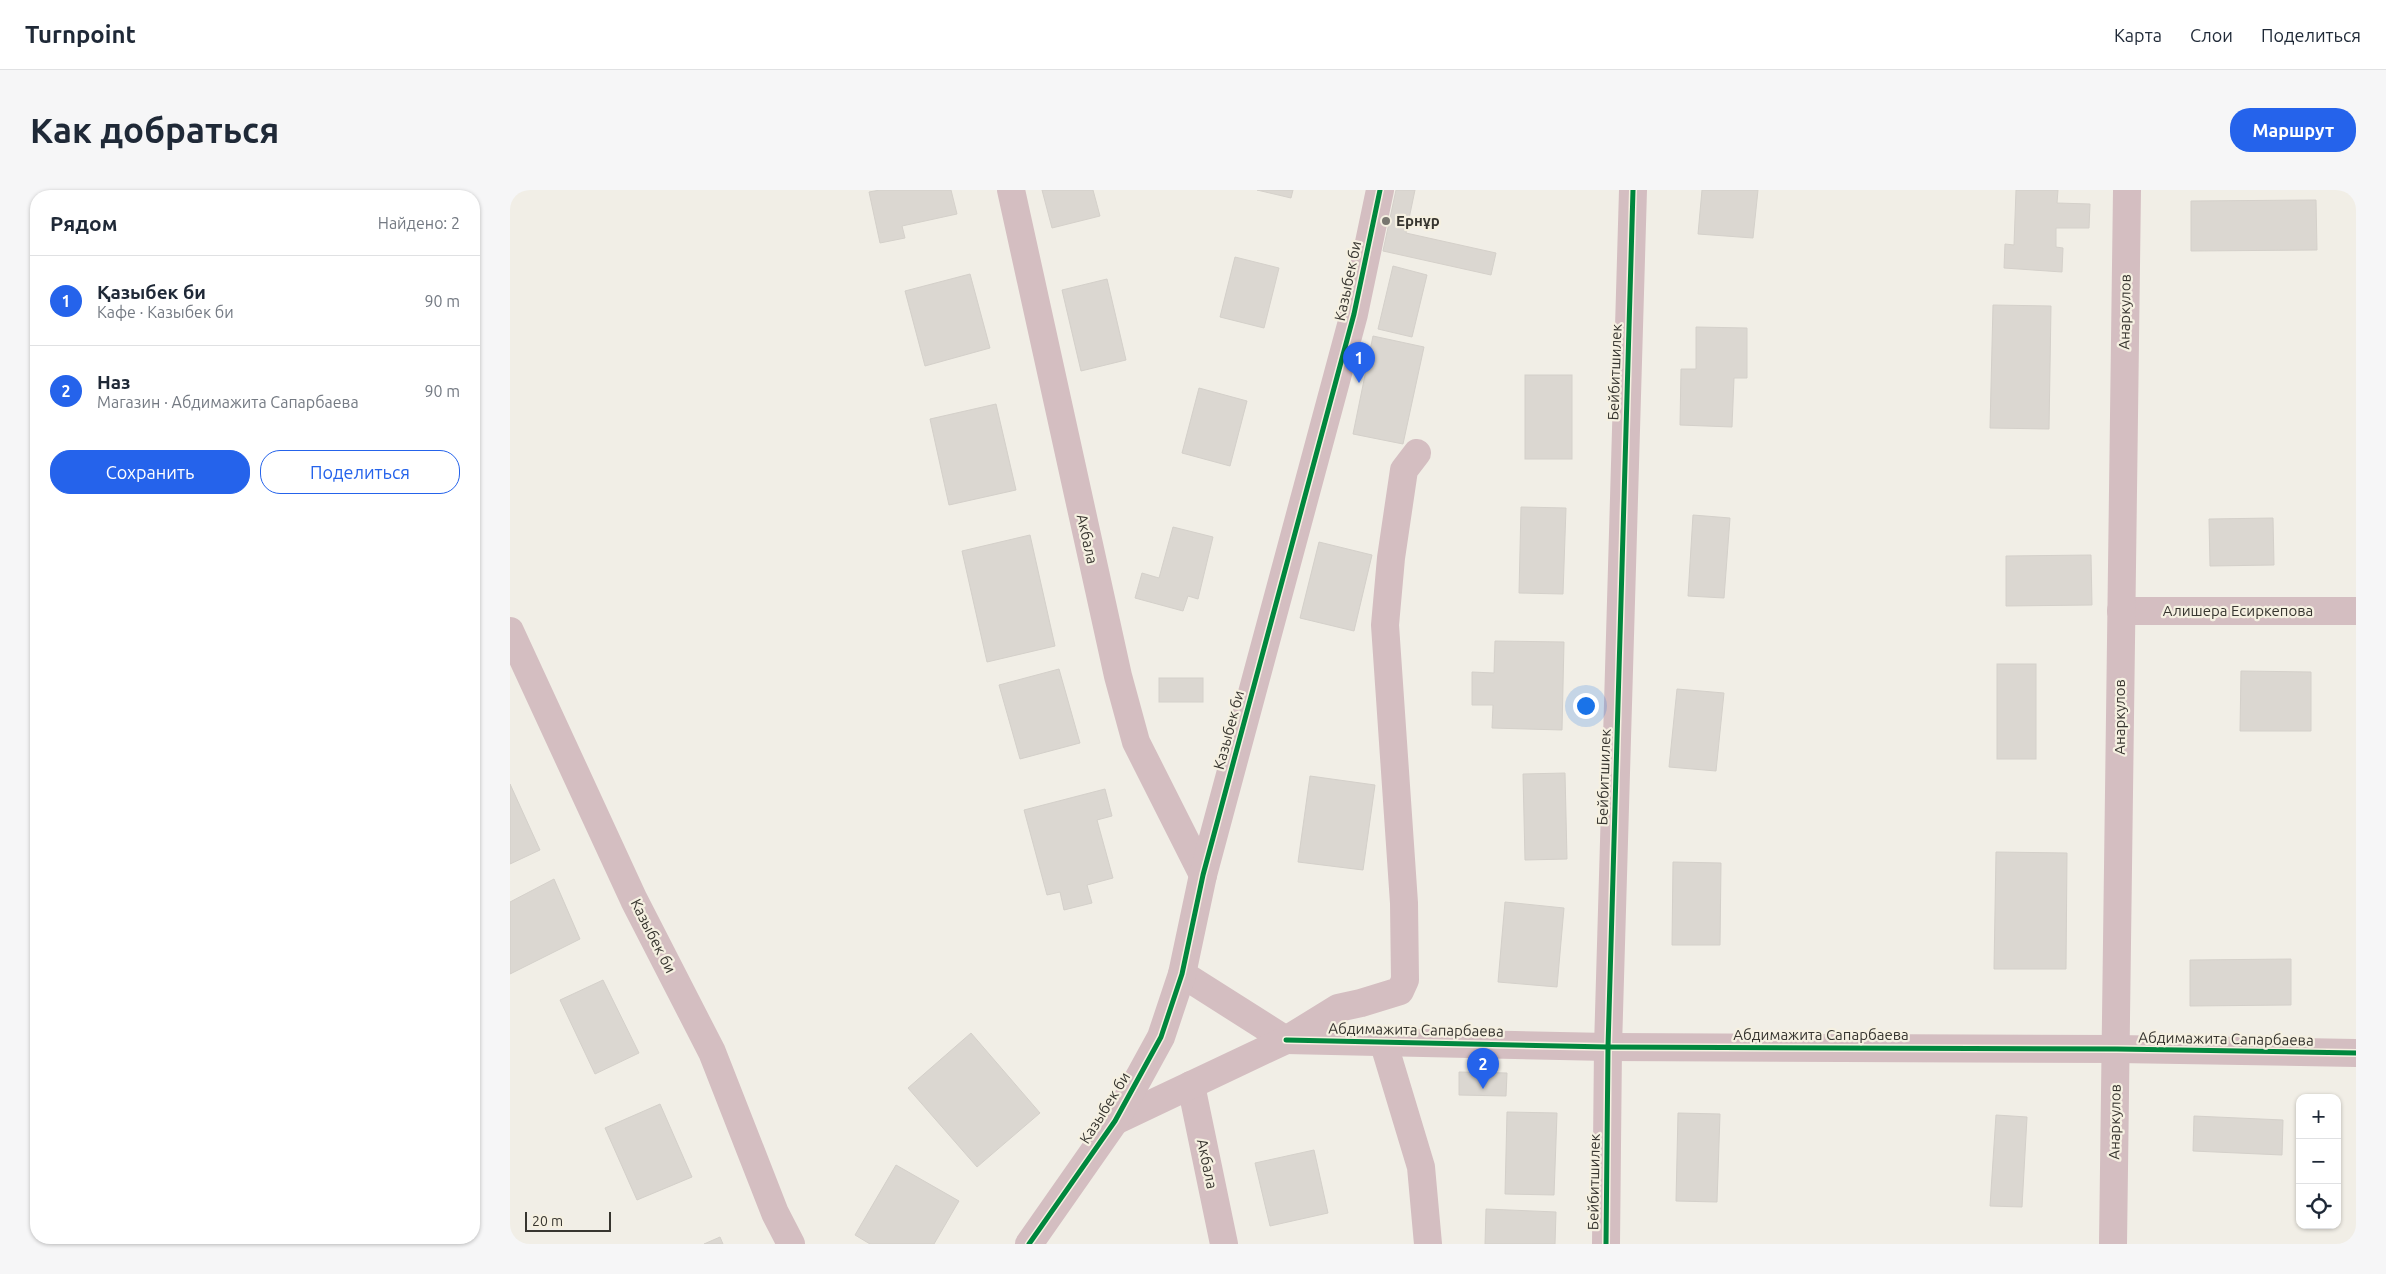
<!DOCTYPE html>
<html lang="ru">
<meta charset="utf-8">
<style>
:root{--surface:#fff;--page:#f6f6f7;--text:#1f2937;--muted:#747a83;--line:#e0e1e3;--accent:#2563eb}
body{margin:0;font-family:Ubuntu,sans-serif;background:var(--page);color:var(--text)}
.controls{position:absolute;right:15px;bottom:15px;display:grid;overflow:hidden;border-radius:10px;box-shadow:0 1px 4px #0004}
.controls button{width:45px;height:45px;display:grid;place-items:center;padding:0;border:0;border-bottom:1px solid var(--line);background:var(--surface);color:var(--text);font:25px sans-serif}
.scale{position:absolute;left:15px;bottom:12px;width:86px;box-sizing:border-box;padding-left:5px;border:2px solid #37352f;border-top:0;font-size:14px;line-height:18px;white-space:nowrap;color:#37352f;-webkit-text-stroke:4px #f5f0e1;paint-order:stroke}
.you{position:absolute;left:1075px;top:515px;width:18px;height:18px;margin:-12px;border:4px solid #fff;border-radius:50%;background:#1a73e8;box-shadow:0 0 0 8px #1a73e833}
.badge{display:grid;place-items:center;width:32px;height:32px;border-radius:50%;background:var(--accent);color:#fff;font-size:16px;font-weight:700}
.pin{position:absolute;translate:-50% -41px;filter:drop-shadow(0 1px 2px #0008)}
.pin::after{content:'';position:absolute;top:26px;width:18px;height:15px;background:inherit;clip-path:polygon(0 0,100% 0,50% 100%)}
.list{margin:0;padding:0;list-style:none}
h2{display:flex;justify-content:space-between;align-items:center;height:65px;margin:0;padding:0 20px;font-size:21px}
h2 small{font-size:16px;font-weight:400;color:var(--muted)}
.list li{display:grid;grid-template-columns:32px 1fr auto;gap:15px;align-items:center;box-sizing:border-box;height:90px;padding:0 20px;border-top:1px solid var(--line)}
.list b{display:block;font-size:19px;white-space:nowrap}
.list p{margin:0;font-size:16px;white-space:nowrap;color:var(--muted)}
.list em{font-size:16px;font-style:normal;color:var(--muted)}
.actions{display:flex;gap:10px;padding:15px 20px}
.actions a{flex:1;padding:11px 0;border:1px solid var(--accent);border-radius:20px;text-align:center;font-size:18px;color:var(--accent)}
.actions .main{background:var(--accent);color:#fff}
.icon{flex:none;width:28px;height:28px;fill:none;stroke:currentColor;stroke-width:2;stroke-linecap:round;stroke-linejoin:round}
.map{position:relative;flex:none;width:1846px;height:1054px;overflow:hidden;border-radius:20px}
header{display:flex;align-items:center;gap:30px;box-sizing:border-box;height:70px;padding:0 25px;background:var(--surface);border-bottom:1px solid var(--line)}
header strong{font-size:24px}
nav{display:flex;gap:28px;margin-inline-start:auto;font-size:18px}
.intro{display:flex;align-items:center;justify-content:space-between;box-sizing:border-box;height:120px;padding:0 30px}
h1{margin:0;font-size:35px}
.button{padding:12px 22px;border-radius:20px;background:var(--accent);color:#fff;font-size:18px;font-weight:700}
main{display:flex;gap:30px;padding:0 30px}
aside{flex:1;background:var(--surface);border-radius:20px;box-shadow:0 1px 4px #0004}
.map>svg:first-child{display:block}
.building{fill:#dbd7d1;stroke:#d4d0ca}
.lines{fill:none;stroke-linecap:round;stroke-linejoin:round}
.minor{stroke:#d4bec1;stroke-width:28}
.cycleway-casing{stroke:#f5f0e1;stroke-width:8}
.cycleway{stroke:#00873e;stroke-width:5}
.poi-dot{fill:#78766f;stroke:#f5f0e1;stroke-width:2}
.labels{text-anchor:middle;stroke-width:4.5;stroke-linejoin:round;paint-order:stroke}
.poi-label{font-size:15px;font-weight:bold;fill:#37352f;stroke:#f5f0e1;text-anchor:start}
.street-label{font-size:15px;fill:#37352f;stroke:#f5f0e1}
</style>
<header>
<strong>Turnpoint</strong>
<nav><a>Карта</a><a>Слои</a><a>Поделиться</a></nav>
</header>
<div class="intro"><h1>Как добраться</h1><a class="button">Маршрут</a></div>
<main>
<aside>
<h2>Рядом<small>Найдено: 2</small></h2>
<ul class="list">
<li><span class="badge">1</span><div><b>Қазыбек би</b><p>Кафе · Казыбек би</p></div><em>90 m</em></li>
<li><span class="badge">2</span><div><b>Наз</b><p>Магазин · Абдимажита Сапарбаева</p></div><em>90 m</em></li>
</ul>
<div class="actions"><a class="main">Сохранить</a><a>Поделиться</a></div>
</aside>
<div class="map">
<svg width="1846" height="1054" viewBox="0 0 1846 1054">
<rect width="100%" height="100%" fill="#f1eee6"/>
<!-- building -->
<g class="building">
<path d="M370,0h71l6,24 -55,12 3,12 -25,5 -11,-51z"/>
<path d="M532,0h51l7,26 -48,12z"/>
<path d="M747,0h36l-2,8z"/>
<path d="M886,0h19l-9,43 90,20 -5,22 -108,-24z"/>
<path d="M1192,0h56l-5,48 -55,-4z"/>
<path d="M1506,0h42l-1,13 33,1 -1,24h-33v19l7,1 -1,24 -58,-4 1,-24 9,1z"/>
<path d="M1806,10l1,50 -126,1v-50z"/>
<path d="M725,67l44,11 -15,60 -44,-11z"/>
<path d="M883,76l34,9 -15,62 -34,-8z"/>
<path d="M460,84l20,74 -65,18 -20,-75z"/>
<path d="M597,89l19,81 -45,11 -19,-81z"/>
<path d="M1483,115l58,1 -2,123 -59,-1z"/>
<path d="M1186,137l51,1v50h-13l-2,49 -52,-2 1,-56h15z"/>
<path d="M863,146l51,11 -21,97 -50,-10z"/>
<rect x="1015" y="185" width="47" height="84"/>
<path d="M689,198l48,13 -17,65 -48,-13z"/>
<path d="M486,214l20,86 -67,15 -19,-86z"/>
<path d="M1011,317l45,1 -3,86 -44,-1z"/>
<path d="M1183,325l37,3 -6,80 -36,-2z"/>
<path d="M1763,328l1,47 -64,1 -1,-47z"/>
<path d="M663,337l40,10 -15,62 -10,-3 -5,15 -48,-13 7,-25 17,5z"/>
<path d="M520,345l25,111 -68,16 -25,-111z"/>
<path d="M809,352l53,13 -18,76 -54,-13z"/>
<path d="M1581,365l1,50 -86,1v-50z"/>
<path d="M985,451l69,1 -2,88 -70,-2 1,-23h-21v-33l22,1z"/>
<rect x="1487" y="474" width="39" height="95"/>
<path d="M549,479l21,74 -60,16 -21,-74z"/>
<path d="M1731,481l70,1v59h-71z"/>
<rect x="649" y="488" width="44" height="24"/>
<path d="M1167,499l47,4 -8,78 -47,-4z"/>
<path d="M1055,583l2,86 -42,1 -2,-86z"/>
<path d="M800,586l65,9 -12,85 -65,-8z"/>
<path d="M0,594l30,66 -30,14z"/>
<path d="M595,599l7,27 -15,4 16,58 -26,7 5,18 -28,7 -4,-18 -13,3 -23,-85z"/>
<path d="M1486,662l71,1 -1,116h-72z"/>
<path d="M1163,672l48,1 -1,82h-48z"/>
<path d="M44,689l26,60 -70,35v-72z"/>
<path d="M995,712l59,6 -7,79 -59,-5z"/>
<path d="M1781,769v46l-101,1v-46z"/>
<path d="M93,790l36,73 -44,21 -35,-74z"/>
<path d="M461,843l69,80 -63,54 -69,-79z"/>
<path d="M949,882l48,1 -1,23 -47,-1z"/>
<path d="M150,914l32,73 -55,23 -32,-72z"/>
<path d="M997,922l50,1 -3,82 -49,-1z"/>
<path d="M1168,923l42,1 -3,88 -41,-1z"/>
<path d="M1486,925l31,2 -5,90 -32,-1z"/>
<path d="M1684,926l89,4 -1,35 -89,-4z"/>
<path d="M804,960l14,63 -58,13 -15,-63z"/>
<path d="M386,975l63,36 -25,43h-64l-15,-9z"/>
<path d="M976,1019l70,3 -1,32h-70z"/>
<path d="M210,1047l3,7h-19z"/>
</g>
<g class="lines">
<!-- minor -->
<g class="minor">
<path d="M501,0l107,486 18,66 67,133"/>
<path d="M1611,421h235"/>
<path d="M0,441l124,269 78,152 63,161 16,31"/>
<path d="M672,784l104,66"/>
<path d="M776,850l322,7 509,2 239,4"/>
<path d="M873,851l38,126 7,77"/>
<path d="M681,895l33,159"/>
<path d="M605,931l171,-81 52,-32 23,-5 39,-12 5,-11 -1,-77 -19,-278 6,-67 13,-88 13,-17"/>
<path d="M519,1054l86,-123 46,-84 21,-63 21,-99 151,-561 26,-124"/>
<path d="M1096,1054l2,-197 25,-857"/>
<path d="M1603,1054l14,-1054"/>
</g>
<!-- cycleway casing -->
<g class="cycleway-casing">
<g id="cycleway">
<path d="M776,850l322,7 509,2 239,4"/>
<path d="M519,1054l86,-123 46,-84 21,-63 21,-99 151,-561 26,-124"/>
<path d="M1096,1054l2,-197 25,-857"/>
</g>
</g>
<!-- cycleway -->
<use href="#cycleway" class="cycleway"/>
</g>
<!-- markers -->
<circle class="poi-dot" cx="876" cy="31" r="5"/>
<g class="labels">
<!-- poi labels -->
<g class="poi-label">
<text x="886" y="36">Ернұр</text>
</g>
<!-- street labels -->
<g class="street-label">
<text transform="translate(838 91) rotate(-78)" y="5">Казыбек би</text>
<text transform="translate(1615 122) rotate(-89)" y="5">Анаркулов</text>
<text transform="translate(1105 182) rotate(-88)" y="5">Бейбитшилек</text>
<text transform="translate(577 349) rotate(77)" y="5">Акбала</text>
<text x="1728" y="426">Алишера Есиркепова</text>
<text transform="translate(1610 527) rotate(-90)" y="5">Анаркулов</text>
<text transform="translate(719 540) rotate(-75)" y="5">Казыбек би</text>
<text transform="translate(1094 587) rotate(-88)" y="5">Бейбитшилек</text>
<text transform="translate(143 746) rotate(63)" y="5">Казыбек би</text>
<text transform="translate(906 840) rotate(1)" y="5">Абдимажита Сапарбаева</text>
<text x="1311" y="850">Абдимажита Сапарбаева</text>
<text transform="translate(1716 849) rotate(1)" y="5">Абдимажита Сапарбаева</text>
<text transform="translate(595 918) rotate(-58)" y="5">Казыбек би</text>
<text transform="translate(1605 932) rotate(-89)" y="5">Анаркулов</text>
<text transform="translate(697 974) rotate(78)" y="5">Акбала</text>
<text transform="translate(1084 992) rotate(-89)" y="5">Бейбитшилек</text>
</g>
</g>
</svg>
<div class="controls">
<button>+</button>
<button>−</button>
<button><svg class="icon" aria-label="locate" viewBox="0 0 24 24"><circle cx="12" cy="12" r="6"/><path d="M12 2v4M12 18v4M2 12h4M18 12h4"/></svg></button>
</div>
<div class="scale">20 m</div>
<div class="you"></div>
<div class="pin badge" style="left:849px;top:193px">1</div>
<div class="pin badge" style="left:973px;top:899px">2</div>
</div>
</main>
